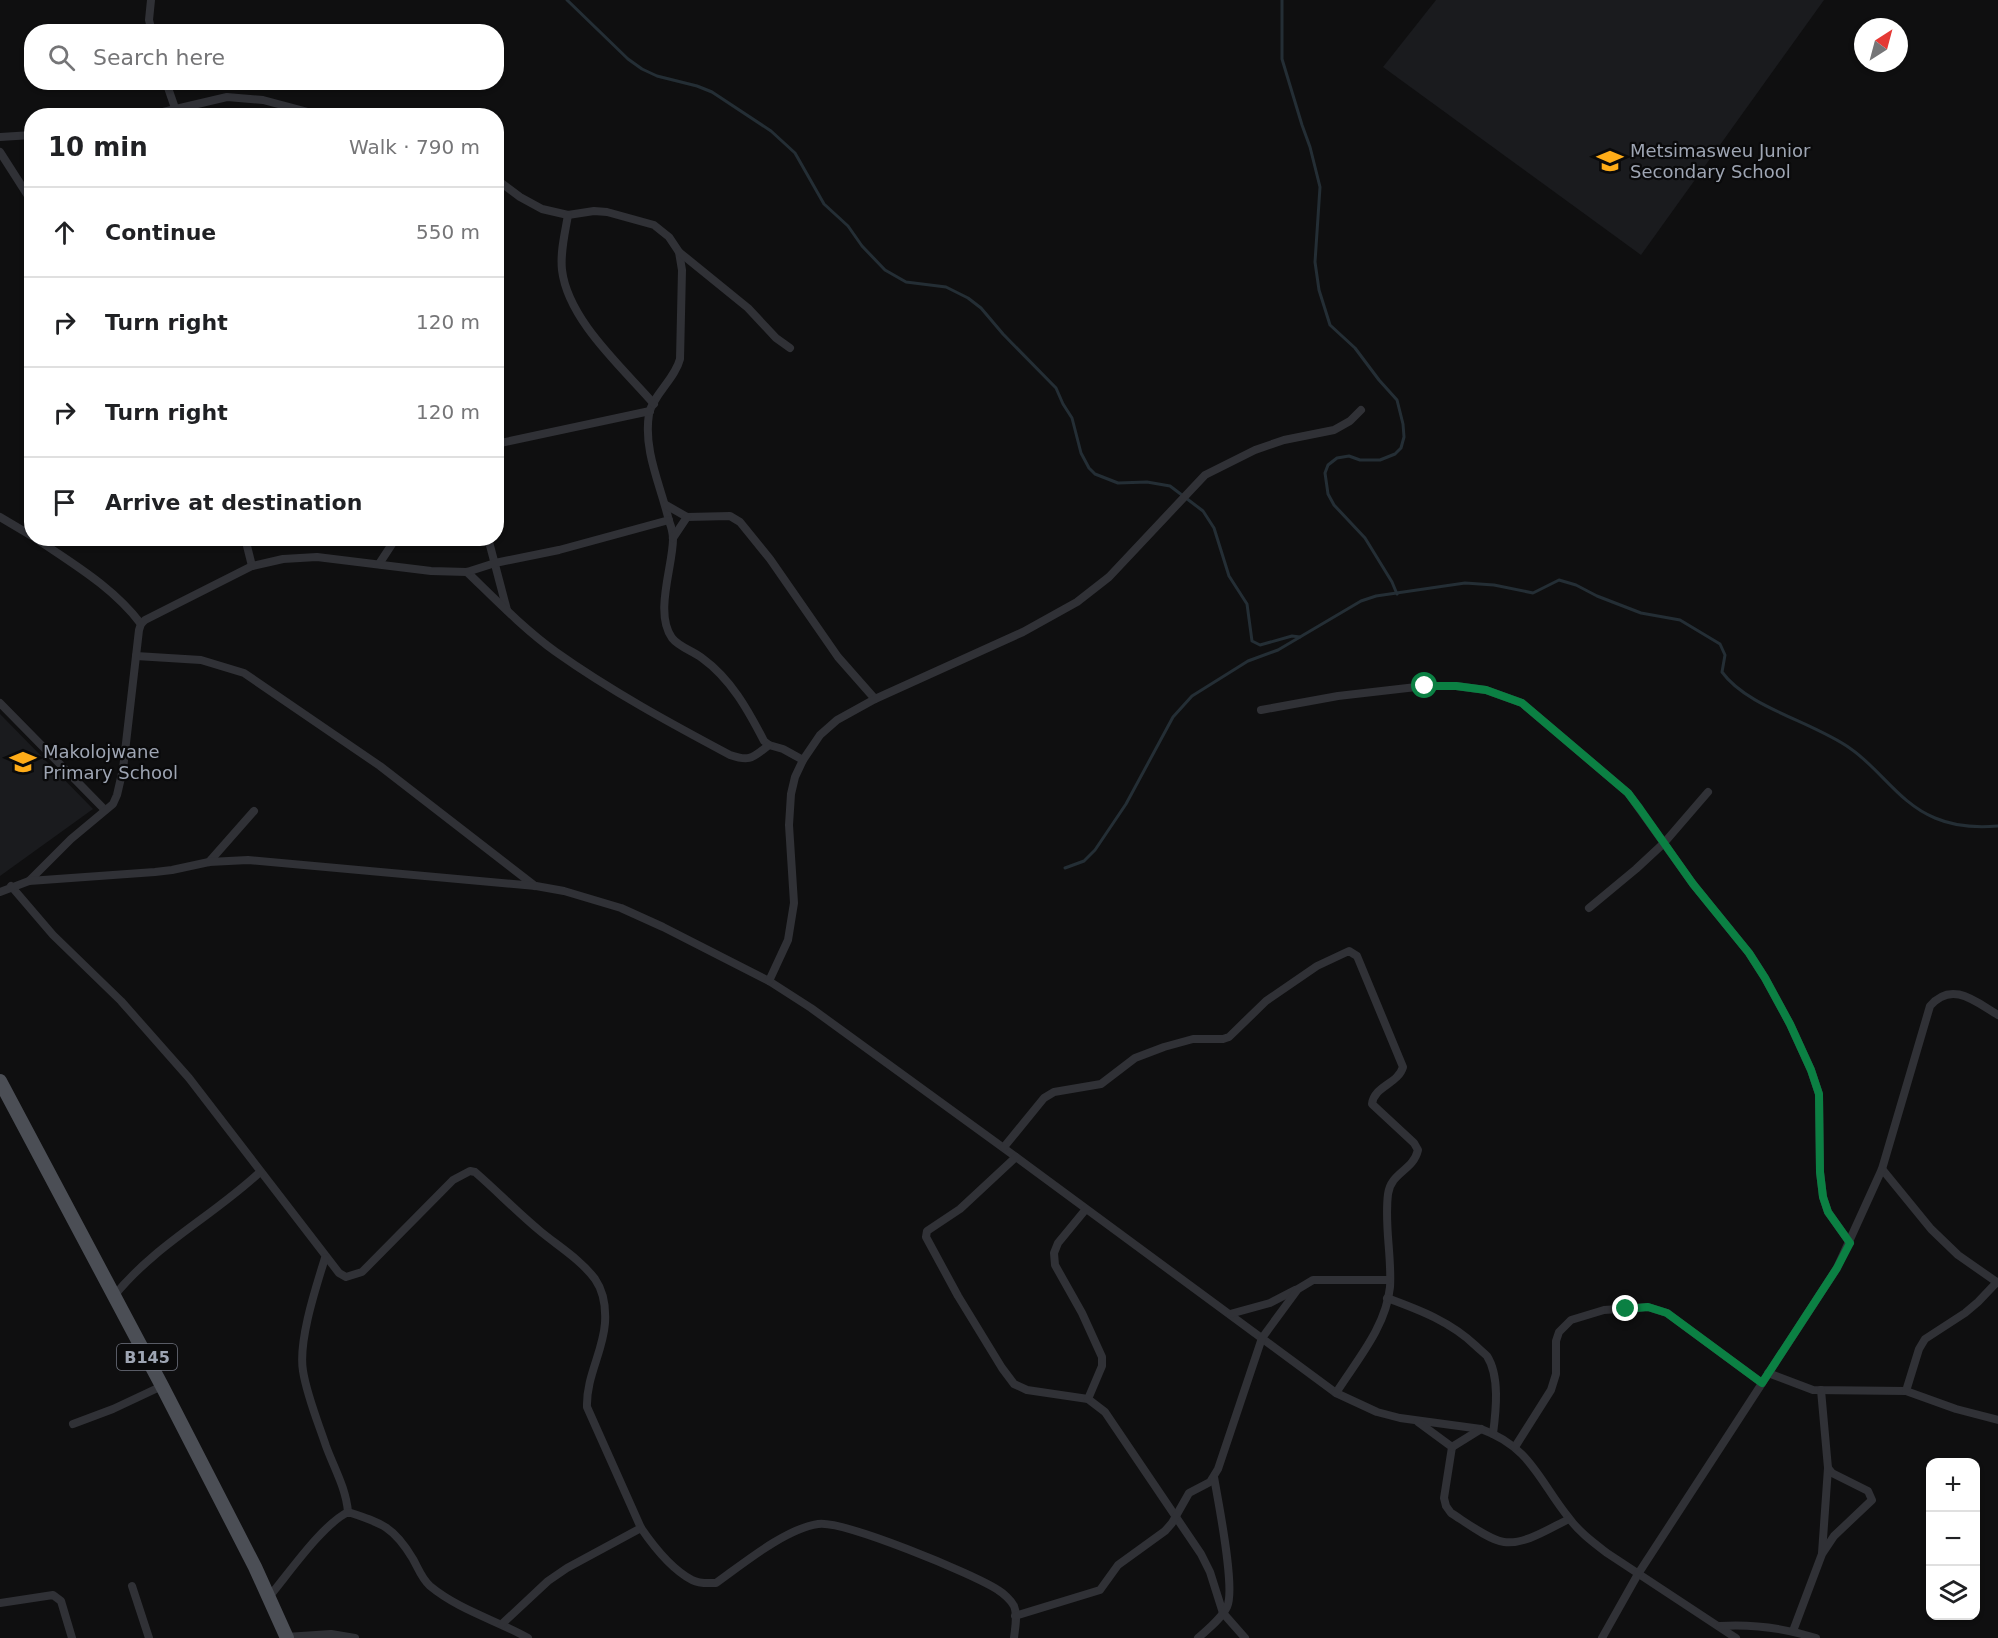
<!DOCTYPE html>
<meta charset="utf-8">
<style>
:root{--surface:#fff;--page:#f6f6f6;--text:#202124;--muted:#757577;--line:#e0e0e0}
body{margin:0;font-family:"DejaVu Sans",sans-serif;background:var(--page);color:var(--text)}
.controls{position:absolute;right:18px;bottom:18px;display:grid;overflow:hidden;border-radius:12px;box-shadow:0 2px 4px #0004}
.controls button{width:54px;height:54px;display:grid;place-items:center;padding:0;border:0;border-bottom:2px solid var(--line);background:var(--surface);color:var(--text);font:30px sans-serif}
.compass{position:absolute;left:1854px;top:18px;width:54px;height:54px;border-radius:50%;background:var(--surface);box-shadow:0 2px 4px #0004;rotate:36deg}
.stop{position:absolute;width:18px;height:18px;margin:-14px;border:4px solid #0b8043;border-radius:50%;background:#fff}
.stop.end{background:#0b8043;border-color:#fff;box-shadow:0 2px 6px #0008}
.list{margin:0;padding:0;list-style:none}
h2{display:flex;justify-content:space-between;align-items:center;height:78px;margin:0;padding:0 24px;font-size:26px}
h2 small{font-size:20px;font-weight:400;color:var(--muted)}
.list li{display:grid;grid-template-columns:39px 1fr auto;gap:18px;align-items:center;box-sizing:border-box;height:90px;padding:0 24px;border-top:2px solid var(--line)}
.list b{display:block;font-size:22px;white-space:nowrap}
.list em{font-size:20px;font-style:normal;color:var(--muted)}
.icon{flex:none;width:33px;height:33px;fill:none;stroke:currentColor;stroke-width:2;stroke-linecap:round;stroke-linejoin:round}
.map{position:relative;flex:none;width:1998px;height:1638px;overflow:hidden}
.search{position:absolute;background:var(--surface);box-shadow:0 2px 4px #0004;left:24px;top:24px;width:480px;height:66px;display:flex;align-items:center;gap:15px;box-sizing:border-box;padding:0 21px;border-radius:24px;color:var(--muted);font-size:22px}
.panel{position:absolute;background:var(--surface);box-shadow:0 2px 4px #0004;left:24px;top:108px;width:480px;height:438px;border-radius:24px}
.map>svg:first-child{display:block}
.built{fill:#1a1b1e}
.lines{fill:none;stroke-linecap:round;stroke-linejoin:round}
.stream{stroke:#242e35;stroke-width:3}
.street{stroke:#303136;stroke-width:8}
.primary{stroke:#4b4e55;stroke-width:14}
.route{stroke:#0b8043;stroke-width:8}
.labels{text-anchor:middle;stroke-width:4.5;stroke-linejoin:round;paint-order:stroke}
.shield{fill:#0a0a0b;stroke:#727681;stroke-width:1.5}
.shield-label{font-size:16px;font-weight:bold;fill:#9ea5b3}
.poi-label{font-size:18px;fill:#9ea5b3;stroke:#0a0a0b;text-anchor:start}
</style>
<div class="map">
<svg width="1998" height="1638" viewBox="0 0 1998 1638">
<rect width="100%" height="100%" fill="#0f0f10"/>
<!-- built -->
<g class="built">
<path d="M1436,0h388l-183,255 -258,-188z"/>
<path d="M0,714l93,95 -93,67z"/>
</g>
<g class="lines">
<!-- stream -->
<g class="stream">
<path d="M567,0l61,59 14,10 15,7 40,10 15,6 59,39 24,22 29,51 24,22 14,20 23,24 21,12 40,5 22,11 13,10 22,26 53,54 7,16 9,14 9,35 8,15 6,6 23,9 29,-1 23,4 33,25 11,17 15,48 18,28 5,37 8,4 32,-9 8,1 61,-36 15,-5 89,-13 29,2 39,8 26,-13 17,5 21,11 44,17 39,7 40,24 5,11 -3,17c26,36 92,50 129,77 29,20 49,55 84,69 21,9 41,10 63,8"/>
<path d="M1282,0v59l20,66 8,22 10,40 -5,75 4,28 11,35 25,23 24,32 18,20 6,24 1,13 -3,11 -6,6 -15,6h-20l-11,-4 -12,2 -9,7 -3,8 3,21 6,11 31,33 27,44 5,12"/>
<path d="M1065,868l19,-7 11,-11 31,-46 47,-87 19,-21 56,-35 30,-11 22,-13"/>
</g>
<!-- street -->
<g class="street">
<path d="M151,0l-2,20 3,12"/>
<path d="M166,82l9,26"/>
<path d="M146,116l81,-19 36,3 60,16"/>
<path d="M0,137l32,-2"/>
<path d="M0,152l32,50"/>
<path d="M496,179l24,18 22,12 26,6 26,-4 13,1 47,13 15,12 10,15 3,18 -2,89c-5,20 -27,36 -31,55 -6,37 12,72 20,107 2,5 4,12 4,18 0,27 -19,74 -1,99 7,9 21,13 30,20 29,21 46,52 62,83l5,4 14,4 20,11"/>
<path d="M568,215c-3,18 -8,37 -6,55 6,50 60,97 92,134"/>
<path d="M679,252l69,56 28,30 14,10"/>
<path d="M496,444l154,-33"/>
<path d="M666,505l21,12 43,-1 10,6 30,37 68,98 37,42"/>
<path d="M0,517l32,19"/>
<path d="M35,538c38,26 78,49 106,86"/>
<path d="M245,538l7,28"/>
<path d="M488,538l19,72"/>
<path d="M673,538l14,-21"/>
<path d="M379,564l17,-26"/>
<path d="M467,572c28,27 57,57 89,80 55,39 114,71 174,103 20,7 22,3 39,-10"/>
<path d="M136,656l65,4 43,13 136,93 155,120"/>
<path d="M0,703l105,107"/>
<path d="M1261,710l77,-14 87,-10h31l30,4 36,13 106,90 65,91 56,69 16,25 25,46 21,46 8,24 1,78 3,25 5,15 22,31"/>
<path d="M209,862l45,-51"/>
<path d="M29,881l42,-42 42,-35 4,-9 6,-26 16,-139 2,-6 4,-4 107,-54 31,-7 34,-2 114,14 36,1 28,-9 64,-13 110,-30"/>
<path d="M11,886l42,49 68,66 68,77 150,195 7,4 16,-5 91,-92 17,-9 5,1c22,19 42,40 65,59 18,15 40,28 55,48 9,13 11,28 10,44 -2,29 -19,54 -18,84l54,121c13,19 30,41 51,52 7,4 16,3 24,3 28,-20 69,-54 102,-59 25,-4 156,50 180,66 5,3 13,10 16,16 4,9 1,22 0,32"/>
<path d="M0,892l29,-11 126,-9 17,-2 37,-8 39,-2 288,26 28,5 57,17 42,19 106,54 42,27 205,149 320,236 41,19 23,6 81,11c50,18 58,52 88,89 10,14 25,25 38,35l129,85"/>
<path d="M1589,908l47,-39 28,-26 44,-51"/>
<path d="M769,981l19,-41 6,-37 -5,-78 2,-31 4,-17 8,-17 17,-25 17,-15 38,-21 148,-67 54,-30 32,-25 96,-102 50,-25 29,-10 50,-10 16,-9 11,-11"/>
<path d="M1004,1147l40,-49 10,-6 47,-8 34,-26 29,-11 29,-8h30l6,-2 37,-36 51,-35 32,-15 8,5 46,111c-5,17 -29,19 -31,37l42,39 4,7c-5,21 -27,22 -30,44 -4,31 4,62 2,93 -4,40 -33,73 -54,106"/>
<path d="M1016,1157l-56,52 -33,22 -1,6 32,59 44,72 12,16 13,6 61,9 17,13 96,142 9,18 13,41 22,25"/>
<path d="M1882,1169l49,60 27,26 40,28"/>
<path d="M1086,1209l-28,34 -4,10 1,12 27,48 20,44v9l-14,33"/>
<path d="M325,1258c-9,29 -27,83 -22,113 4,25 15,51 23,75 8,22 20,42 22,66"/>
<path d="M114,1296c41,-51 99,-80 146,-124"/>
<path d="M1387,1298c33,12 64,24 89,48 3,3 8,7 11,10 13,20 9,55 6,78"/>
<path d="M1230,1314l40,-11 25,-13"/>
<path d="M1768,1373l45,17 93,1 50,18 42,11"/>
<path d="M1906,1391l13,-42 6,-10 40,-26 13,-11 19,-20"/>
<path d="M1418,1422l34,25 -8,51 2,8 5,7c13,8 38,27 53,29 21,3 46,-14 65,-23"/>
<path d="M73,1424l40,-15 49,-23"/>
<path d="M1452,1447l29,-18"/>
<path d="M1515,1447l36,-57 5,-16v-33l3,-9 12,-12 33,-10 44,-3 19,6 95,70"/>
<path d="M1822,1553l6,-85"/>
<path d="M132,1586l17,52"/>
<path d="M269,1597c20,-24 53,-72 79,-85 34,11 46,15 65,47 5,9 9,20 17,27 29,24 66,34 98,52"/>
<path d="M0,1603l53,-8 8,6 11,37"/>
<path d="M1015,1616l85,-26 18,-25 47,-34 7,-8 17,-30 21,-11 8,-13 44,-131 36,-49 15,-9h76"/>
<path d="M502,1624l46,-43 19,-13 74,-40"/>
<path d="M1720,1626c34,-2 64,2 96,12"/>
<path d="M1793,1631l29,-77 12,-18 38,-36 -4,-9 -36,-18 -4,-5 -7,-78"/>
<path d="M286,1637l45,-3 24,4"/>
<path d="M1198,1638c10,-9 23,-19 29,-31 9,-18 -9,-106 -13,-130"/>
<path d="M1602,1638l36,-64 199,-306 45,-99 48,-163c22,-26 46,-4 68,9"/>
</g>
<!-- primary -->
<path class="primary" d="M0,1081l162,305 93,181 32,71"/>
</g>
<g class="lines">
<!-- route -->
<path class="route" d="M1425,686h31l30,4 36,13 106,90 12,16 53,75 56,69 16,25 25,46 21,46 8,24 1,78 3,25 5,15 22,31 -13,25 -75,115 -95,-70 -19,-6 -22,2"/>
</g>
<!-- icons -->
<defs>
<g id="school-bare" transform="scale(2.07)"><path d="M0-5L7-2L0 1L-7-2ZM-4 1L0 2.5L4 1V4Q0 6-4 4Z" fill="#ffac18" stroke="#0a0a0b" stroke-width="2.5" paint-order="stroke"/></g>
</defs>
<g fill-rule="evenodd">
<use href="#school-bare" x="1610" y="161"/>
<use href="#school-bare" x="23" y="762"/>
</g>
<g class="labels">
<!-- shield labels -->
<rect class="shield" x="117" y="1344" width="60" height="26" rx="4.5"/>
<g class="shield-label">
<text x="147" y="1363">B145</text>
</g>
<!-- poi labels -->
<g class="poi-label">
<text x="1630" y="157">Metsimasweu Junior<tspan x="1630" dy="21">Secondary School</tspan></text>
<text x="43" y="758">Makolojwane<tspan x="43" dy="21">Primary School</tspan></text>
</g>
</g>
</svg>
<div class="controls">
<button>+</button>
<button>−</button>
<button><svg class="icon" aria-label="layers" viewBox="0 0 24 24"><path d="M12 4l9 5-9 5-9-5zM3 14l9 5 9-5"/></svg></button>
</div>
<svg class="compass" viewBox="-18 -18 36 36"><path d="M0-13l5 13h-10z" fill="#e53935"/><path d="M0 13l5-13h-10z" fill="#757577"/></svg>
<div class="stop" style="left:1425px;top:686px"></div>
<div class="stop end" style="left:1626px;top:1309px"></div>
<div class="search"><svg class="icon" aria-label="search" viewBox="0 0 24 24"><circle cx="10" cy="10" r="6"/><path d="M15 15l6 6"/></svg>Search here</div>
<section class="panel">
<h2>10 min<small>Walk · 790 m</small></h2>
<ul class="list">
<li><svg class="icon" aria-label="ahead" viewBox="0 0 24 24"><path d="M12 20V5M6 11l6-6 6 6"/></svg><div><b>Continue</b></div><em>550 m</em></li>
<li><svg class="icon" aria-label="right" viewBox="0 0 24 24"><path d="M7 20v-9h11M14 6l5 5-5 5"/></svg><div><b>Turn right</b></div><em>120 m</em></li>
<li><svg class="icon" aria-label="right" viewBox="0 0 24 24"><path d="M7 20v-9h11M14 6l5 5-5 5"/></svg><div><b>Turn right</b></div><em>120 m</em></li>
<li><svg class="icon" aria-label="arrive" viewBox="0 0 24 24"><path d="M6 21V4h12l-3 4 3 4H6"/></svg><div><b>Arrive at destination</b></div></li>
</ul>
</section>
</div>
